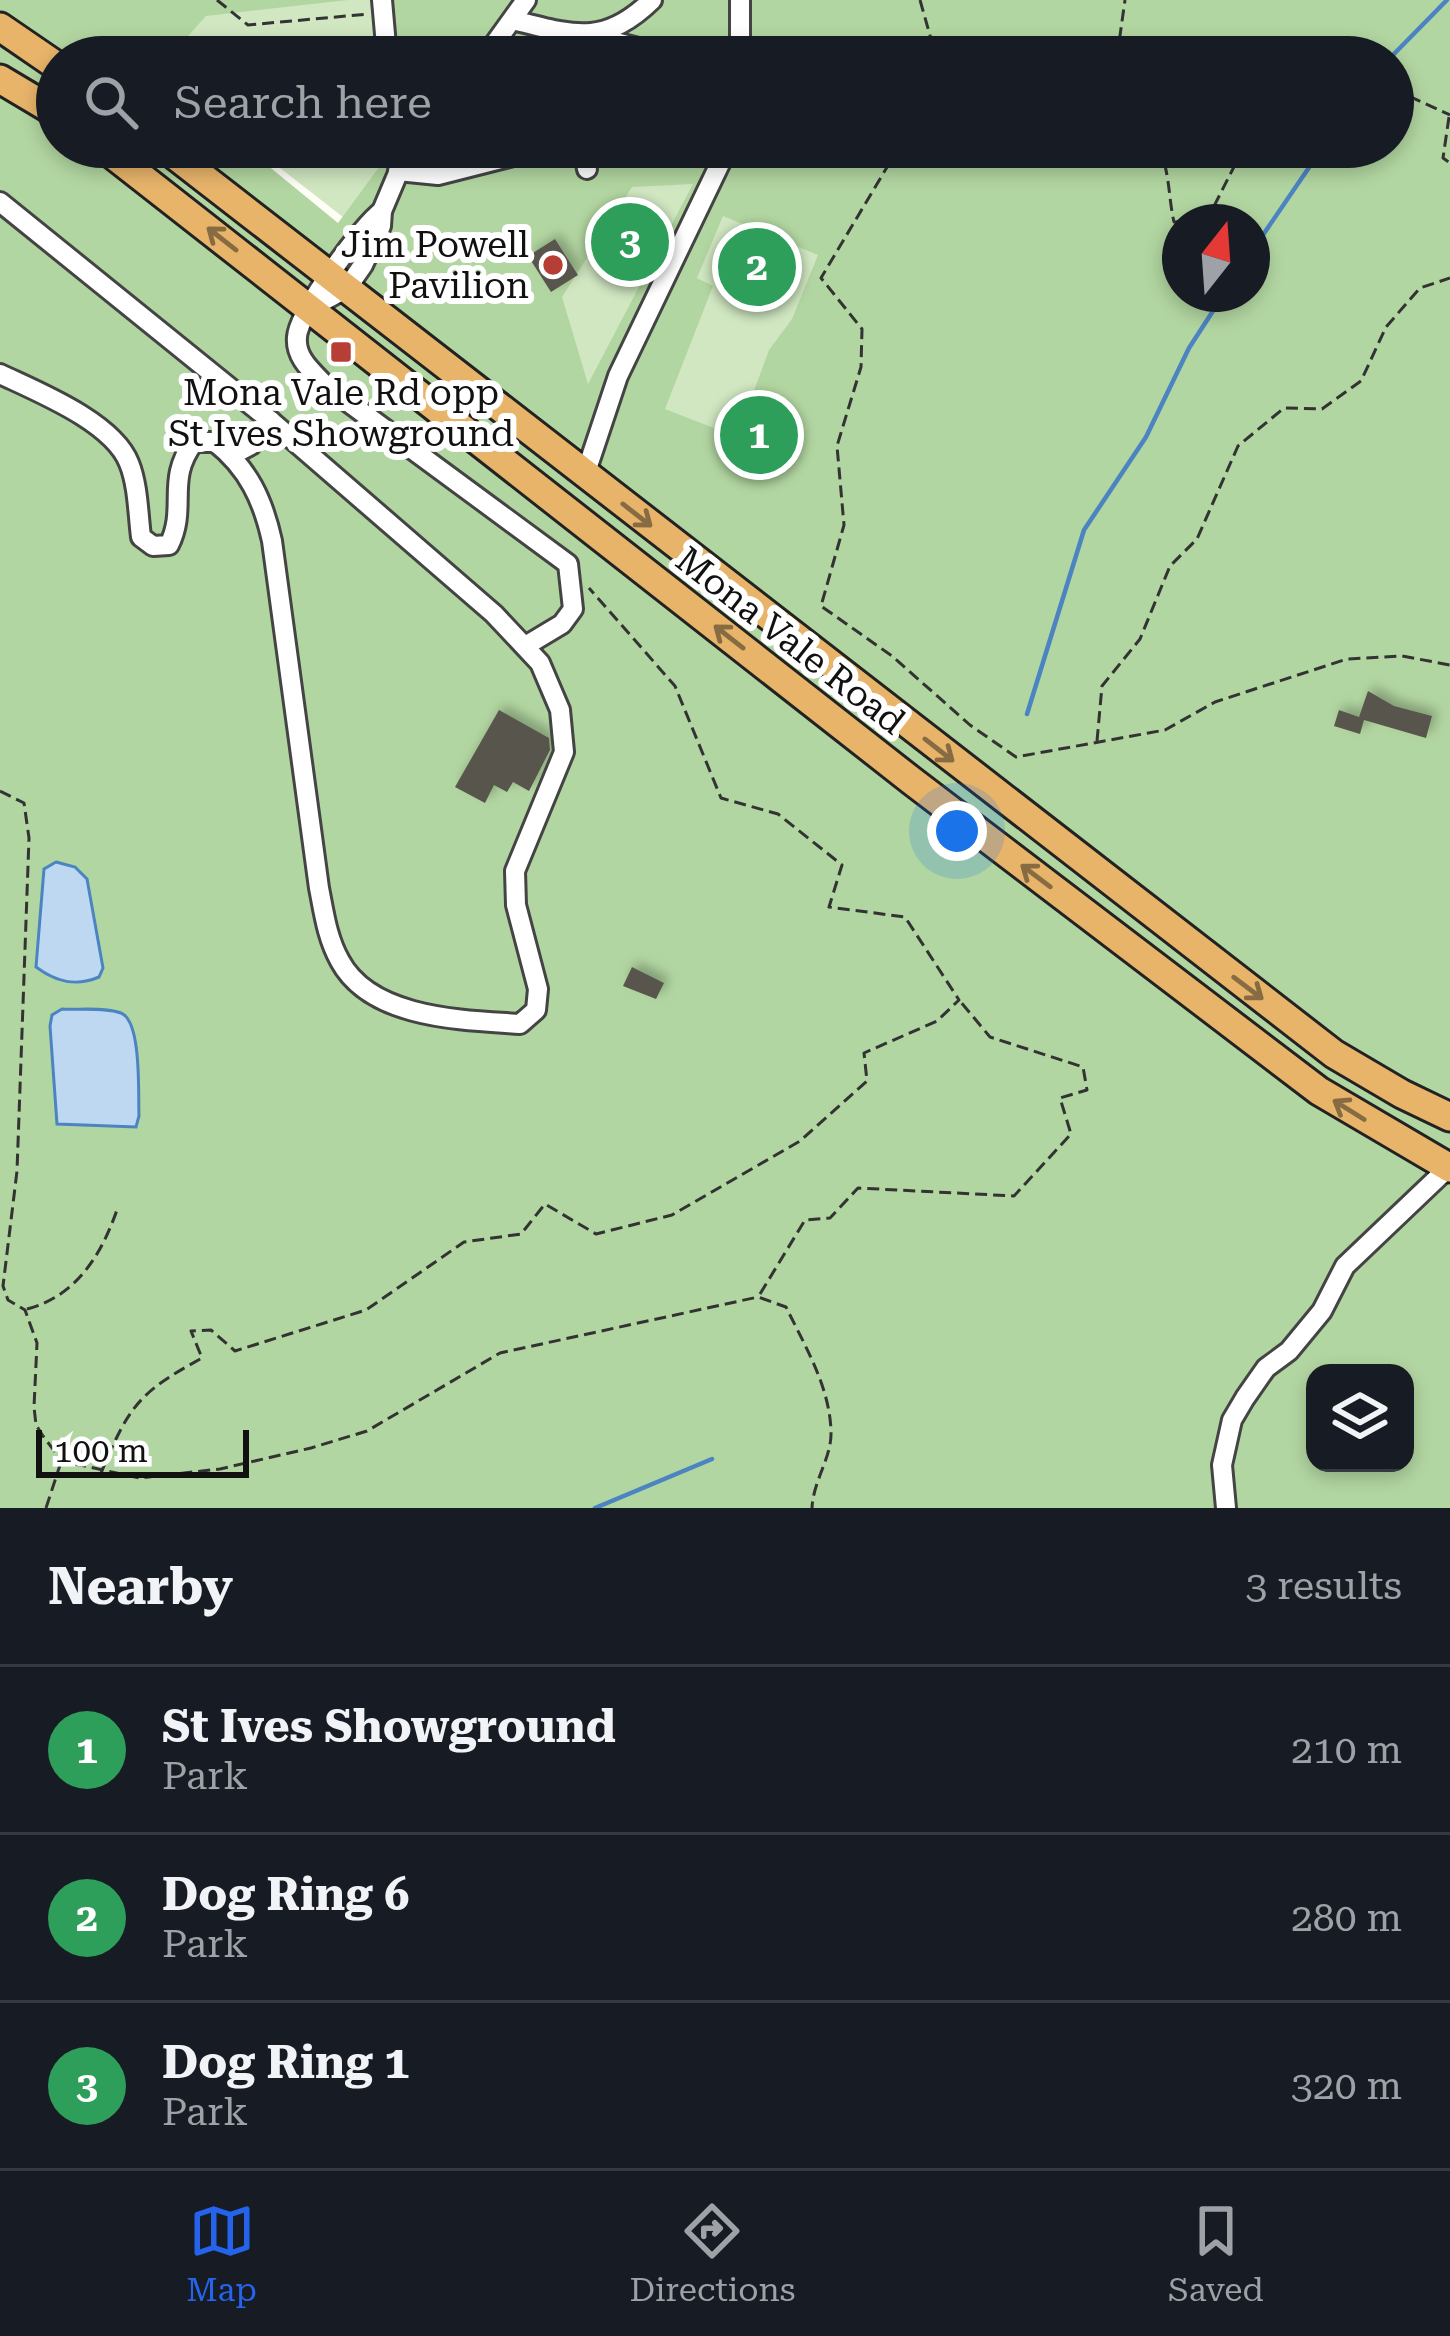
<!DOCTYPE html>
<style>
:root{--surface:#171b24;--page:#242831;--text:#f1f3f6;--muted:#9ea1a6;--line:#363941;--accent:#2563eb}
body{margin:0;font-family:"Roboto Serif",serif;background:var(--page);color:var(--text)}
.controls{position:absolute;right:36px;bottom:36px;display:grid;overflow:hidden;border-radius:24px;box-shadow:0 6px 18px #0003}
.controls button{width:108px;height:108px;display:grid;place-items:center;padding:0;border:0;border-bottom:3px solid var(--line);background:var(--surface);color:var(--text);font:60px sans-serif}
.compass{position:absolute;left:1162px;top:204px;width:108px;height:108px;border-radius:50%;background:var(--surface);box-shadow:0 6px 18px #0003;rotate:17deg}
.scale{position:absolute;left:36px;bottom:30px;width:213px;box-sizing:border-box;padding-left:12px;border:6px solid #111;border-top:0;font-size:33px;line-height:42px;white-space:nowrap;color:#111;-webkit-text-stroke:9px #fff;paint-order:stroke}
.you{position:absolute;left:957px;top:831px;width:42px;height:42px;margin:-30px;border:9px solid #fff;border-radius:50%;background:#1a73e8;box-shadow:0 0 0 18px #1a73e833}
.badge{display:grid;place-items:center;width:78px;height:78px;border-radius:50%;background:var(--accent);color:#fff;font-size:39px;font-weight:700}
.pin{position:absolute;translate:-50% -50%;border:6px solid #fff;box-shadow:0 3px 12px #0006}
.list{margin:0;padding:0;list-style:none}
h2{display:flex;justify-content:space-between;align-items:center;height:156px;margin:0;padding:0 48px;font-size:51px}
h2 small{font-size:39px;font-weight:400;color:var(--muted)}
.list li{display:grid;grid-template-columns:78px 1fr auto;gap:36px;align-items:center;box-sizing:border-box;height:168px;padding:0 48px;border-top:3px solid var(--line)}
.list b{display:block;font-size:45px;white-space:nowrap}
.list p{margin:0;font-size:39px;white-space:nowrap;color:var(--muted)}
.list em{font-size:39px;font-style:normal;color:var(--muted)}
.icon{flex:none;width:66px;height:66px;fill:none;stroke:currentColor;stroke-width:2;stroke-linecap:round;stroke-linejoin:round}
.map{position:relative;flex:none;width:1450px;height:1508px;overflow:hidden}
.search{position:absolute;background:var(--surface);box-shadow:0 6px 18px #0003;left:36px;right:36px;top:36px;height:132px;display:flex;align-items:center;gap:30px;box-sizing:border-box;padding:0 42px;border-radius:66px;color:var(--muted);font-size:45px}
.sheet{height:660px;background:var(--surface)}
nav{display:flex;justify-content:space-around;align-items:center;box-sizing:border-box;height:168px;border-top:3px solid var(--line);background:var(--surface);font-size:33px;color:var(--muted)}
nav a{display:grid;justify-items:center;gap:6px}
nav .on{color:var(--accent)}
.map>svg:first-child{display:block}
.green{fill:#d0e7c1}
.forest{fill:#b2d6a1;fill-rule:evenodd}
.water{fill:#bed8f1;stroke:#4c84c2;stroke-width:3}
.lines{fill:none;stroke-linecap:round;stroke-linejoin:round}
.stream{stroke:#4c84c2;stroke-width:4.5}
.building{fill:#59544e;filter:url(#shadow)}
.minor-casing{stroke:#444;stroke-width:24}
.highway-casing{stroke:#222;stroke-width:33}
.path{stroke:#333;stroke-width:3;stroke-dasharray:12 6;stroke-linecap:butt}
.minor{stroke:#fff;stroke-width:18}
.highway{stroke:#e8b46a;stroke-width:27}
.oneway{stroke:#876b42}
.poi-dot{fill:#b63e34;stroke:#fff;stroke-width:4.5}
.labels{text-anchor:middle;stroke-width:12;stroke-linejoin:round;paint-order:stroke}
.poi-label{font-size:36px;fill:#111;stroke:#fff;text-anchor:end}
.street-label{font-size:36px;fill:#111;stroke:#fff}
</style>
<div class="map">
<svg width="1450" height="1508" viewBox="0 0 1450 1508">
<defs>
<filter id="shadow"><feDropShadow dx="5.5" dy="-5.5" stdDeviation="6" flood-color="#0004"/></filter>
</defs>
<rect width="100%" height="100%" fill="#fefef6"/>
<!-- green -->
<g class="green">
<path d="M65,0h991l-18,57h-900z"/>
<path d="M253,147h756l-295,359z"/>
</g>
<!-- forest -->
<path class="forest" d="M0,0h348l-142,16 -37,41h-112v90h188l93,76 50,-68 -1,-8h1006v-90h-1015l-6,-57h1078v1508h-1450zM693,184l-105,200 -26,-87 70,-110zM723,216l95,39 -26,64 -23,31 -32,87 -72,-28 48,-123 -16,-8zM1180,222h72v72h-72zM1315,1373h90v90h-90z"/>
<!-- water -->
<g class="water">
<path d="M56,862l19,5 12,12 16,89 -4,9c-23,10 -43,5 -63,-10l8,-98z"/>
<path d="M62,1009c17,1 43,-2 59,4 21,8 17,82 18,103l-3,11 -79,-3 -7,-98 2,-11z"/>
</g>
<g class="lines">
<!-- stream -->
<g class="stream">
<path d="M1391,57l56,-57"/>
<path d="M1252,251l71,-104"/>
<path d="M1027,714l57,-184 62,-93 43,-89 35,-54"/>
<path d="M595,1508l117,-49"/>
</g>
</g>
<!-- building -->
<g class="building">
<path d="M555,239l23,36 -27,17 -23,-36z"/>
<path d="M1368,691l26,15 38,10 -6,22 -62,-18 -4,14 -26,-8 5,-16 20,7z"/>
<path d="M499,710l50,28 1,12 -21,41 -16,-9 -6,10 -13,-7 -9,18 -30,-16z"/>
<path d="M632,967l32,16 -8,16 -33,-13z"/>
</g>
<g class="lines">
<!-- minor casing -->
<g class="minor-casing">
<g id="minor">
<path d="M382,0l5,57"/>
<path d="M740,0v57"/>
<path d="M513,20c60,15 91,27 139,-20"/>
<path d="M592,36l82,21"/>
<path d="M485,57l41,-57"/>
<path d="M583,147l4,22"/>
<path d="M398,171l40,4 79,-20 50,-8"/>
<path d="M0,202l271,219 223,193 46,49 20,47 4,42 -49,119 1,34 22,84 -2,21 -16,14c-57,-4 -149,-5 -180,-63 -13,-23 -16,-48 -21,-73l-47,-347c-9,-41 -24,-73 -57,-99h-21c-29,38 -6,65 -25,103l-16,1 -12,-9c-3,-24 -3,-52 -12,-74 -16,-41 -91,-71 -129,-89"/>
<path d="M382,211c-20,14 -84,102 -85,126 -2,21 15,34 28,48l243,179 5,45 -11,15 -35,21"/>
<path d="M312,307l35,-19 16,-23 18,-39 1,-15 27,-64"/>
<path d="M232,455l19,-10 20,-24"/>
<path d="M585,475l33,-99 110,-229"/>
<path d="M1226,1508l-4,-43 10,-45 13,-22 21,-30 23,-17 33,-40 23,-45 104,-99"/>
</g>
</g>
<!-- highway casing -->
<g class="highway-casing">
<g id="highway">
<path d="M0,27l57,39"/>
<path d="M0,79l57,34"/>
<path d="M103,147l809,634 407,310 131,77"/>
<path d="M164,147l1170,907 68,40 48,23"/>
</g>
</g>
<!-- path -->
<g class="path">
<path d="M217,0l31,25 120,-11"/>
<path d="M920,0l11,39v18"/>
<path d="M1117,57l8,-57"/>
<path d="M1393,89l57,26"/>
<path d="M1449,117l-6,41 7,5"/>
<path d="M899,147l-78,131 41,51 -1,38 -24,79 7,79 -23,81 71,50 78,69 46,32 149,-27 50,-28 132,-43 55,-3 48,9"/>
<path d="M1157,147c13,19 11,50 17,75l33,-2 37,-73"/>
<path d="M1097,741l5,-55 38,-47 30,-73 27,-27 41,-93 46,-38 38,1 39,-28 25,-54 34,-39 30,-10"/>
<path d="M0,791l24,12 5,35 -12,333 -14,115 5,14 17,10 12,33 -3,64 2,18 7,11 19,25 77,17 81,-9 91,-21 56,-17 133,-78 258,-56 28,10c19,39 45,82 45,127 0,24 -18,48 -19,74"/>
<path d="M760,1294l45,-74 25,-2 28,-30 156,8 57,-62 -11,-36 27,-8 -4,-23 -93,-30 -30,-36"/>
<path d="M27,1309c50,-13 75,-55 91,-102"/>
<path d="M101,1473c28,-67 37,-80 101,-115l-11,-27 20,-1 24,21 131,-41 98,-68 57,-8 24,-30 51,30 76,-19 128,-74 67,-60 -3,-28 73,-32 22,-21 -54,-83 -76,-10 13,-42 -64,-51 -57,-16 -46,-112 -86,-98"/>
<path d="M46,1508l15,-46"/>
</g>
<!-- minor -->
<use href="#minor" class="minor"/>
<!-- highway -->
<use href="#highway" class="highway"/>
</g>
<!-- one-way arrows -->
<defs><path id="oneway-shaft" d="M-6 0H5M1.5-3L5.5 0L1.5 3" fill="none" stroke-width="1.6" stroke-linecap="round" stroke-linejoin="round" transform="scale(3)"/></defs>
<g class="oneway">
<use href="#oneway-shaft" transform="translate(222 239) rotate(-142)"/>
<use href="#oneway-shaft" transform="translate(637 515) rotate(38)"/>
<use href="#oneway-shaft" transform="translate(729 637) rotate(-142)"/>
<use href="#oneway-shaft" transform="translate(939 750) rotate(38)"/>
<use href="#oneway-shaft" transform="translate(1036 876) rotate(-143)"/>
<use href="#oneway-shaft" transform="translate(1248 988) rotate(37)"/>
<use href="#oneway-shaft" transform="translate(1349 1110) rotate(-148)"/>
</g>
<!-- markers -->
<g class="poi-dot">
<circle cx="553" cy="265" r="12"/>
<rect x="329" y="340" width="24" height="24" rx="6"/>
</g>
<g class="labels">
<!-- poi labels -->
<g class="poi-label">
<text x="529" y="257">Jim Powell<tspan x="529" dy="41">Pavilion</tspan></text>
<text x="341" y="405" text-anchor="middle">Mona Vale Rd opp<tspan x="341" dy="41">St Ives Showground</tspan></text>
</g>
<!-- street labels -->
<g class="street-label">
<text transform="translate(791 640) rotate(38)" y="13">Mona Vale Road</text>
</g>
</g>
</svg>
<div class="controls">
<button><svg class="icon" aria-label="layers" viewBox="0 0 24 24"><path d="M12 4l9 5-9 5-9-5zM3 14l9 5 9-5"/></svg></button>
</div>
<svg class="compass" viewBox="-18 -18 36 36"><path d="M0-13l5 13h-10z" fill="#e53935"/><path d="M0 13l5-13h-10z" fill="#9ea1a6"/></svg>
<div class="scale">100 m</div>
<div class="you"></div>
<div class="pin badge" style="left:759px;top:435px;background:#2e9e5b">1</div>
<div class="pin badge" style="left:757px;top:267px;background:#2e9e5b">2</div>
<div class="pin badge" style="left:630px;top:242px;background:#2e9e5b">3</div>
<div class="search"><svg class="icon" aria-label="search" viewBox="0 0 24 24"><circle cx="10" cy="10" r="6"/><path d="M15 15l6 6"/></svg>Search here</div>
</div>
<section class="sheet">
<h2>Nearby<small>3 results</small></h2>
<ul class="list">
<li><span class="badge" style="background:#2e9e5b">1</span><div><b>St Ives Showground</b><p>Park</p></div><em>210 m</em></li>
<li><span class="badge" style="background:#2e9e5b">2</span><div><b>Dog Ring 6</b><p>Park</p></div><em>280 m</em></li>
<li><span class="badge" style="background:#2e9e5b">3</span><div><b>Dog Ring 1</b><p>Park</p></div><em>320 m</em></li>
</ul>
</section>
<nav>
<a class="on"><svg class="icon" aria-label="map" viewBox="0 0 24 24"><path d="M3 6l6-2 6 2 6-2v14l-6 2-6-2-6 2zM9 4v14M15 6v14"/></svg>Map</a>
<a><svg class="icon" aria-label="directions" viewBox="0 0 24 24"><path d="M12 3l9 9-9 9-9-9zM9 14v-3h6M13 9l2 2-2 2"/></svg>Directions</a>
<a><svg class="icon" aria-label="saved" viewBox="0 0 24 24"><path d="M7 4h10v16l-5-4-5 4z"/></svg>Saved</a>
</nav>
